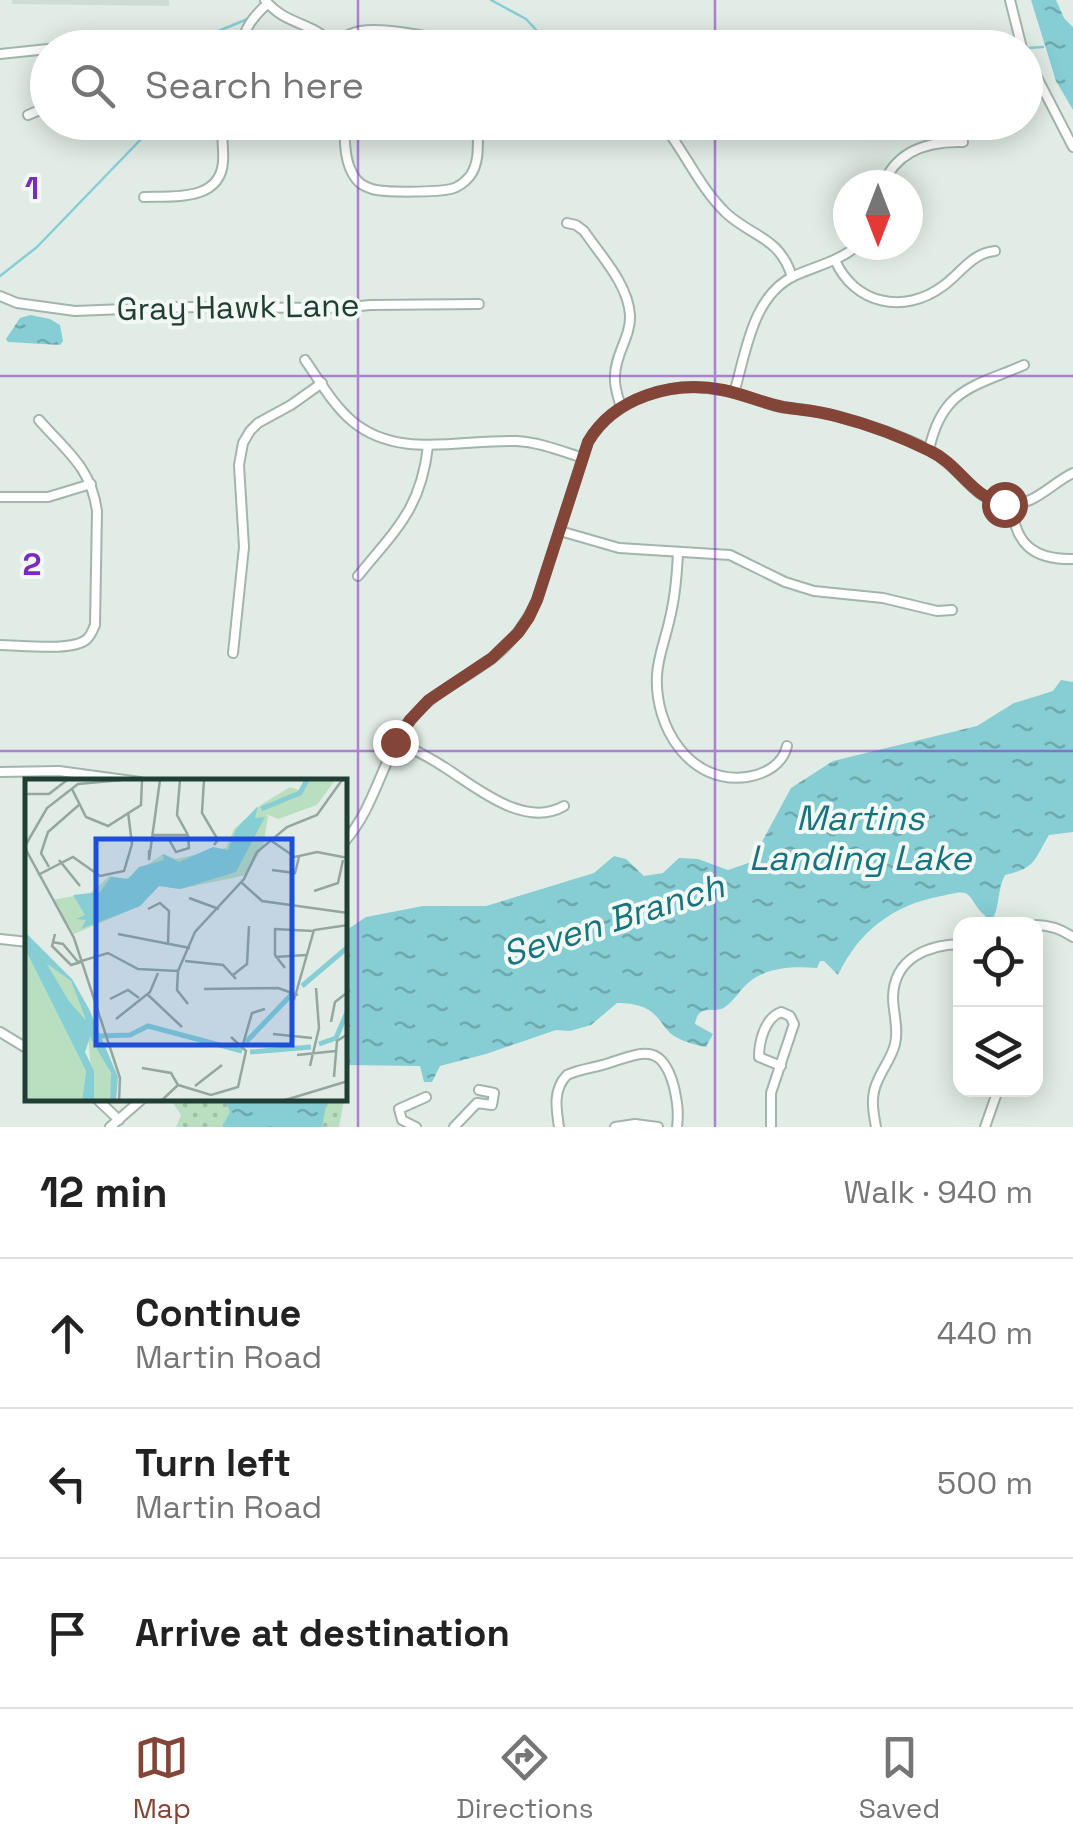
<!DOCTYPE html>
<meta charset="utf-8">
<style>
:root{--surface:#fff;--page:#f2f2f2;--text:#222;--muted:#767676;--line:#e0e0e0;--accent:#834538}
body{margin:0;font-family:"Space Grotesk",sans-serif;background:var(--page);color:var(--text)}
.controls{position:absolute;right:30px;bottom:30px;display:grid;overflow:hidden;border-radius:20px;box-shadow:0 5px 25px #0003}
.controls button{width:90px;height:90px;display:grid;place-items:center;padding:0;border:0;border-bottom:2px solid var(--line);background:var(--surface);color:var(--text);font:50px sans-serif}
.compass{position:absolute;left:833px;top:170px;width:90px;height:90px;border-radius:50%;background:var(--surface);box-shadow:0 5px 25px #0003;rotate:180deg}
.stop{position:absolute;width:30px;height:30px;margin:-22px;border:8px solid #834538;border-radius:50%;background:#fff}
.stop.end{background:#834538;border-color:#fff;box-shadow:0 2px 10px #0008}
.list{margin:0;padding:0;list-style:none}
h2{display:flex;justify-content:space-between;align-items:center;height:130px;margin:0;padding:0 40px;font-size:42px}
h2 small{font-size:32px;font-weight:400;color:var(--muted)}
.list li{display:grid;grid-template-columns:65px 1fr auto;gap:30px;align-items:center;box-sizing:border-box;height:150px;padding:0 40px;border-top:2px solid var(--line)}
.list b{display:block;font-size:38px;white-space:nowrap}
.list p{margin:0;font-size:32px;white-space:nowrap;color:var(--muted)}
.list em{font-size:32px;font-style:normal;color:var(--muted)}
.icon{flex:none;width:55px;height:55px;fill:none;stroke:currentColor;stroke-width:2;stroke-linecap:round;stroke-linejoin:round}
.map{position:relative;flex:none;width:1073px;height:1127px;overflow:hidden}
.search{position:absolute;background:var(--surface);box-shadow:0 5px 25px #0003;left:30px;right:30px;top:30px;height:110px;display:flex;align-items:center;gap:25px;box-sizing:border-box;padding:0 35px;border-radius:55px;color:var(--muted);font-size:38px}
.sheet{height:580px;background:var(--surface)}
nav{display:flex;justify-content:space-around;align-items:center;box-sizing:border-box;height:140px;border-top:2px solid var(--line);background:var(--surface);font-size:28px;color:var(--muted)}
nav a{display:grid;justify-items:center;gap:5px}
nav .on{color:var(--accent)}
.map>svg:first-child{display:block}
.built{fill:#cfdcd5}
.park{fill:url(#park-dots)}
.water{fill:url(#water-ripples)}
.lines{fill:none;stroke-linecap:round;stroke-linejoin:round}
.stream{stroke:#86ced4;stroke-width:2.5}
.minor-casing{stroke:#a3b4ad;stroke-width:12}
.minor{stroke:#fff;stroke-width:8}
.route{stroke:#834538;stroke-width:12}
.grid{fill:none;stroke:#7b2cbf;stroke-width:2.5;stroke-opacity:0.55}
.labels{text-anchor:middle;stroke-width:8;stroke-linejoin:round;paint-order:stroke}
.street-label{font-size:32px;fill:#203e34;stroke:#f2f9f5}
.water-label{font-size:35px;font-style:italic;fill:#17737d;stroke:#f2f9f5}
.inset-river{fill:none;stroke:#86ced4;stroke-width:5}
.inset-road{fill:none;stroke:#94a69f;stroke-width:2.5}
.view{fill:#1d4ed8;fill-opacity:0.15;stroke:#1d4ed8;stroke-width:5}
.inset-edge{fill:none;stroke:#203e34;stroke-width:5}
.grid-label{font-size:32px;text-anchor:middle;font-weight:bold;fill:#7b2cbf;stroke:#f2f9f5;stroke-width:8;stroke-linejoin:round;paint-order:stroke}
</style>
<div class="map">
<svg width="1073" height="1127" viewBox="0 0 1073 1127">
<defs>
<pattern id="park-dots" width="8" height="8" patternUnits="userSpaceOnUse" patternTransform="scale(2.5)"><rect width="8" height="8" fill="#b9dfc0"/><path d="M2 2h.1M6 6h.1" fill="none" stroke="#9fc0a6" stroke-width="1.8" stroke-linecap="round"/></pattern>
<pattern id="water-ripples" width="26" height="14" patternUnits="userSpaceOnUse" patternTransform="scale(2.5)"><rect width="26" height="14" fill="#86ced4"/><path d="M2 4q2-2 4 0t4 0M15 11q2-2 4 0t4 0" fill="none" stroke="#6da9ad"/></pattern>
</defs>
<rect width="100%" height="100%" fill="#e1ece6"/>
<!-- built -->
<path class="built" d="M12,0h157v6l-157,-2z"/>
<!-- park -->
<path class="park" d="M171,1100h173l-5,27h-163l5,-12z"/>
<!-- water -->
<g class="water">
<path d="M1031,0h25l8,18 9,9v83l-17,-29z"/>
<path d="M30,315l20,4 10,6 3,16 -3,4 -52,-3 -2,-3 14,-21z"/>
<path d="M1061,680l12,2v150l-24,3c-15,25 -13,33 -44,40 -8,15 -5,32 -13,45 -16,-7 -19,-25 -27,-27 -6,-2 -18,2 -24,3 -48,9 -82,35 -103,79l-14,-14h-4l-3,7c-23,-2 -51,-1 -69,15 -8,7 -14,18 -23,24 -13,8 -26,-5 -30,17l18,10 -7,13c-11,-2 -22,-5 -32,-11 -9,-6 -11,-13 -18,-20 -10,-11 -25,-13 -39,-13l-26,22 -21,6 -14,-1 -70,24 -46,12 -8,16h-8l-4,-16 -73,-1 -2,3v-137l21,-14 57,-11h63l108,-33 20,-17 12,3 18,17 19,-3 16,-15 19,1 30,11 23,-8 40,-74 42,-27 144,-35 37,-23 39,-12z"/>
<path d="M230,1100h97l-5,27h-100l8,-15 -3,-8z"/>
</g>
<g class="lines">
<!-- stream -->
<g class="stream">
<path d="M491,0l35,19 27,29"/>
<path d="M201,48l15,-16 34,-14"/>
<path d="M1027,48l16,-1"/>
<path d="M0,276l37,-29 107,-111 8,-14"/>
</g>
<!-- minor casing -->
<g class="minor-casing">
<g id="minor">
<path d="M265,0c21,26 47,21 67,44"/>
<path d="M1010,0l12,48"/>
<path d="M241,48c3,-20 12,-31 26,-44"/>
<path d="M334,48l-2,-4c9,-6 18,-11 29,-13 21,-4 84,6 102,17"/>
<path d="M0,54l48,-5"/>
<path d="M1026,56l47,91"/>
<path d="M28,115l14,-6 6,-10"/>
<path d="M344,122c1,18 0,39 10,54 4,7 11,11 18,13 13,4 66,3 79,0 8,-2 14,-7 19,-13 11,-15 7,-36 8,-54"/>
<path d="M661,122c23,28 38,65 65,91 26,24 54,24 66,64"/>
<path d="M883,185c13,-34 45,-44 80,-43"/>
<path d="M144,197c28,-1 76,5 79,-35 1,-13 -2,-26 0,-40"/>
<path d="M567,223l9,2 8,6c17,25 44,53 46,84 1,22 -15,39 -15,61 -1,11 3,21 6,31"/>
<path d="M835,260c19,44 69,55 108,26 18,-13 29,-33 52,-35"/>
<path d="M0,296l17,7 58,8 99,-4 168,1 28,-3 109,-1"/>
<path d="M305,360c14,20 28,45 47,61 46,39 110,18 164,20 23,1 45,10 67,17"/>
<path d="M734,393c12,-40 18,-97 60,-117 22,-10 46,-15 64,-31"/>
<path d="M929,450c13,-61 44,-63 95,-85"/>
<path d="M0,497h48l43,-13"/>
<path d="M1012,504c2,40 22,56 61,55"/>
<path d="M560,531l59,17 111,7 55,27 29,9 69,7 54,13 15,-1"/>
<path d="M678,552c-1,24 -3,47 -9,70 -4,18 -11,35 -12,53 -3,52 33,110 90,102 19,-3 36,-13 40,-31"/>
<path d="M358,576c38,-47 63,-67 70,-130"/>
<path d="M0,645c20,0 73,7 87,-6 5,-5 5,-8 8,-14l2,-114c-6,-44 -31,-60 -58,-91"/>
<path d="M233,653l11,-106 -5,-82 4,-22 7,-12 8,-8 33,-18 31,-22"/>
<path d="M396,741c17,8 33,16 48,26 32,20 80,62 120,39"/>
<path d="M0,772l59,-1 81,11"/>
<path d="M345,841c31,-35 37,-84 66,-121 21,-28 52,-40 79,-60 22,-16 36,-37 47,-60l51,-158c26,-44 84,-62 133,-52 20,3 39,12 59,17 12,2 25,2 38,5 32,6 86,24 115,40 27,15 40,49 73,52 28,3 44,-20 67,-31"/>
<path d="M1036,925c14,0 25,4 37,12"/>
<path d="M0,939l28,3"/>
<path d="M0,1032l28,17"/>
<path d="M98,1100l21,20"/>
<path d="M110,1127l31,-27"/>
<path d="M416,1127l-14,-7 -3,-11 27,-12"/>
<path d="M454,1127l23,-24 15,2 2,-12 -15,-3"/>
<path d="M559,1127c-3,-19 -6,-38 8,-52 13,-6 26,-7 39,-11 37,-12 56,-22 68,23 3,14 5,25 3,40"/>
<path d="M615,1127l20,-3 23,3"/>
<path d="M771,1127v-34l23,-69 -4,-8 -9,-4c-16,6 -22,29 -22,45l22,9"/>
<path d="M876,1127c-3,-16 -6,-31 2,-47 5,-12 14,-23 17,-36 4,-16 -2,-31 -2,-47 1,-39 35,-52 67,-53"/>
<path d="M985,1127l13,-37"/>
</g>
</g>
<!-- minor -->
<use href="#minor" class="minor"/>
</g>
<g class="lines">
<!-- route -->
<path class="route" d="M395,742l15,-22 19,-20 63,-42 26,-25 11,-16 8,-17 51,-158c26,-45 85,-62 135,-52 20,4 40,13 60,17 18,3 35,4 53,9 31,8 66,21 94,35 30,14 41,46 74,53"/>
</g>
<!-- grid -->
<path class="grid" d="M358,0v48M715,0v48M358,122v1005M715,122v1005M0,376h1073M0,751h1073"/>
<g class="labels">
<!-- street labels -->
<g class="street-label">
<text transform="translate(238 307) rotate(-1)" y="11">Gray Hawk Lane</text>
</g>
<!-- water labels -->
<g class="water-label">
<text x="860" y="830">Martins<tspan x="860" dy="40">Landing Lake</tspan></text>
<text transform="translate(613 920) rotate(-18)" y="12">Seven Branch</text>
</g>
</g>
<!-- overview -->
<g transform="translate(25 779)">
<rect width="322" height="322" fill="#e1ece6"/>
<path d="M279,1h31l-18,25 -39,14 -12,-5 -4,-10 28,-17 9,3zM22,185l24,17 15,39 -17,-19zM63,258l9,5 15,35 -2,24h-16z" fill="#b9dfc0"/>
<path d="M237,25l6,13 -5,30 -17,28 -66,14 -21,-3 -19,20 -66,28 -22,-34 38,-7 20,-17 16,3 37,-25 13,5 50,-11 8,-19zM0,170l61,122 -4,30h-57z" fill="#b9dfc0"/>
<path d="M233,27l-3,12 10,-1 -29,55 -56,17 -21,-3 -19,20 -59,23 5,-9 -10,-1 9,-4 -12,-20 27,-3 11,-15 17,2 11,-12 25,-7 -1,-6 16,8 34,-15 15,3 8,-21zM0,153l47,47 17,30 29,68 -2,24h-6l1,-28 -21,-36 -5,15 9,19v30h-12l4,-30 -61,-122zM22,185l24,17 15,39 -17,-19z" fill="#86ced4" fill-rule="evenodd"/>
<path class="inset-river" d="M236,30l39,-16 7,-13M277,207l46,-39M73,257l32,-1 18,-9 94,25M221,263l46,-48M294,265l17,-6 12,-28M225,273l61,-5"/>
<path class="inset-road" d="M155,1l-3,35 11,20M179,1l-2,33 16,27 -4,5M47,10l14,28 22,9 33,-21 1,-25M0,15h24l18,-14M128,56h35M143,59l8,14 13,-4 -1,-13M245,61l25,17 22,-5 31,6M0,67l22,-38 31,-24 44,-4M0,69l49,90 46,140 -1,23M124,71v10l11,-80M34,81l21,26M24,88l-8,-14 7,-21 32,-28M247,91l23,3 4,-16M13,96l35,-18 27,19 24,-5 8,-27 -4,-32M216,103l21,19 86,12M289,112l24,-8 5,-23M164,119l30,11M123,130l12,-6 9,8 -1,33M30,155l-3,12 19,19 10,-3M93,155l72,14M27,163l11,2 15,18M250,178l31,-2M160,182l38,4 13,14M53,183l30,-9 30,16 40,2 17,-39 49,-53 13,-27 30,-25 30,-12 25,-35M260,189l-10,-13v-26l38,2M153,192l-1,19 11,14M208,196l14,-11 2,-38M179,210l74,-1 20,7M122,215l35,33M85,220l18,-9 11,8M269,221l20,-70 34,-5M91,240l34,-27 8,-19M306,243l4,-20 13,-10M248,255l39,4M218,265l9,-31 13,-4M272,276l39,-4M285,287l9,-38 -3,-40M117,289l29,5 7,12M309,298l3,-36 11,-7M170,307l27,-21M136,322l17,-16 33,10 27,-8 8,-36 -15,-14M257,322l66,-20"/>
<path class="view" d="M71,60h196v206h-196z"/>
<rect width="322" height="322" class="inset-edge"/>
</g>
<g class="grid-label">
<text x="32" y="199">1</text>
<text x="32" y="575">2</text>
</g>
</svg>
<div class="controls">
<button><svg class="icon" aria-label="locate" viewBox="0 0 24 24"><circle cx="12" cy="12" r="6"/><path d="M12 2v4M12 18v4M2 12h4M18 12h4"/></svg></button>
<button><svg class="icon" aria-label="layers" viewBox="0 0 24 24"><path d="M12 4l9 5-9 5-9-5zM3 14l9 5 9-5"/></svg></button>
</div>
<svg class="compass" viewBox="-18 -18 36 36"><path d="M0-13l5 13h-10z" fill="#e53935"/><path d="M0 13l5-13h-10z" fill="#767676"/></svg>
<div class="stop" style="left:1004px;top:504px"></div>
<div class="stop end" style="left:395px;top:742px"></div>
<div class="search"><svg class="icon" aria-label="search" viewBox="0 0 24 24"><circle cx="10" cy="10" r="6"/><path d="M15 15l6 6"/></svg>Search here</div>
</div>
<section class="sheet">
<h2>12 min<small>Walk · 940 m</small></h2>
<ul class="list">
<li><svg class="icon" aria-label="ahead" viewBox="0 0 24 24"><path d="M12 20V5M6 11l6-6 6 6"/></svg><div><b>Continue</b><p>Martin Road</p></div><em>440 m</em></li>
<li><svg class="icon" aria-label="left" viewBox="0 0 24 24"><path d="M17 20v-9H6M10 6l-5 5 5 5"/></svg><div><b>Turn left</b><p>Martin Road</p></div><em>500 m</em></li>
<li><svg class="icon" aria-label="arrive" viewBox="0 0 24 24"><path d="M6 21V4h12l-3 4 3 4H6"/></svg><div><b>Arrive at destination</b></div></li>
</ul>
</section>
<nav>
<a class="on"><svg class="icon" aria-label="map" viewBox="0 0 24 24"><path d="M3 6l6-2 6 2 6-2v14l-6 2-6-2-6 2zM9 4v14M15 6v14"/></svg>Map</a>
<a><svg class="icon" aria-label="directions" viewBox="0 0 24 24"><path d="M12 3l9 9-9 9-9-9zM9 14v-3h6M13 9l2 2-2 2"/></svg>Directions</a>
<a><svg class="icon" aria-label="saved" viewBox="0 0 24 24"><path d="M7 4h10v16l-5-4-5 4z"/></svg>Saved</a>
</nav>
